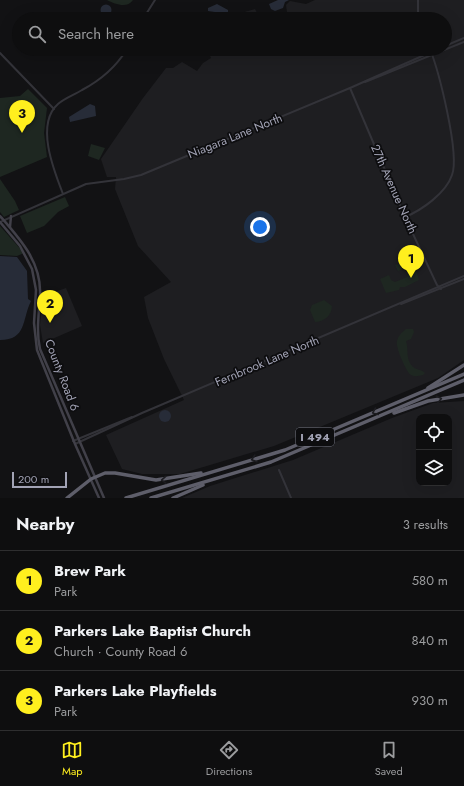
<!DOCTYPE html>
<meta charset="utf-8">
<style>
:root{--surface:#0e0e0f;--page:#171718;--text:#f1f3f6;--muted:#9b9c9e;--line:#2e2e2f;--accent:#ffef1e}
body{margin:0;font-family:Jost,sans-serif;background:var(--page);color:var(--text)}
.controls{position:absolute;right:12px;bottom:12px;display:grid;overflow:hidden;border-radius:8px;box-shadow:0 4px 16px #0002}
.controls button{width:36px;height:36px;display:grid;place-items:center;padding:0;border:0;border-bottom:1px solid var(--line);background:var(--surface);color:var(--text);font:20px sans-serif}
.scale{position:absolute;left:12px;bottom:10px;width:55px;box-sizing:border-box;padding-left:4px;border:2px solid #a2a3b5;border-top:0;font-size:11px;line-height:14px;white-space:nowrap;color:#a2a3b5;-webkit-text-stroke:3px #0d0d0f;paint-order:stroke}
.you{position:absolute;left:260px;top:227px;width:14px;height:14px;margin:-10px;border:3px solid #fff;border-radius:50%;background:#1a73e8;box-shadow:0 0 0 6px #1a73e833}
.badge{display:grid;place-items:center;width:26px;height:26px;border-radius:50%;background:var(--accent);color:#111;font-size:13px;font-weight:700}
.pin{position:absolute;translate:-50% -33px;filter:drop-shadow(0 1px 2px #0008)}
.pin::after{content:'';position:absolute;top:21px;width:14px;height:12px;background:inherit;clip-path:polygon(0 0,100% 0,50% 100%)}
.list{margin:0;padding:0;list-style:none}
h2{display:flex;justify-content:space-between;align-items:center;height:52px;margin:0;padding:0 16px;font-size:17px}
h2 small{font-size:13px;font-weight:400;color:var(--muted)}
.list li{display:grid;grid-template-columns:26px 1fr auto;gap:12px;align-items:center;box-sizing:border-box;height:60px;padding:0 16px;border-top:1px solid var(--line)}
.list b{display:block;font-size:15px;white-space:nowrap}
.list p{margin:0;font-size:13px;white-space:nowrap;color:var(--muted)}
.list em{font-size:13px;font-style:normal;color:var(--muted)}
.icon{flex:none;width:22px;height:22px;fill:none;stroke:currentColor;stroke-width:2;stroke-linecap:round;stroke-linejoin:round}
.map{position:relative;flex:none;width:464px;height:498px;overflow:hidden}
.search{position:absolute;background:var(--surface);box-shadow:0 4px 16px #0002;left:12px;right:12px;top:12px;height:44px;display:flex;align-items:center;gap:10px;box-sizing:border-box;padding:0 14px;border-radius:22px;color:var(--muted);font-size:15px}
.sheet{height:232px;background:var(--surface)}
nav{display:flex;justify-content:space-around;align-items:center;box-sizing:border-box;height:56px;border-top:1px solid var(--line);background:var(--surface);font-size:11px;color:var(--muted)}
nav a{display:grid;justify-items:center;gap:2px}
nav .on{color:var(--accent)}
.map>svg:first-child{display:block}
.built{fill:#1e1e21;fill-rule:evenodd}
.green{fill:#1e2721}
.water{fill:#272c38}
.lines{fill:none;stroke-linecap:round;stroke-linejoin:round}
.tertiary{stroke:#333339;stroke-width:2}
.secondary{stroke:#414049;stroke-width:2.5}
.motorway{stroke:#5e5e6a;stroke-width:3.5}
.oneway{stroke:#1d1d21}
.labels{text-anchor:middle;stroke-width:3.5;stroke-linejoin:round;paint-order:stroke}
.shield{fill:#0d0d0f;stroke:#757683;stroke-width:1}
.shield-label{font-size:11px;font-weight:bold;fill:#a2a3b5}
.street-label{font-size:12px;fill:#a2a3b5;stroke:#0d0d0f}
</style>
<div class="map">
<svg width="464" height="498" viewBox="0 0 464 498">
<rect width="100%" height="100%" fill="#121214"/>
<!-- built -->
<g class="built">
<path d="M315,0h149v360l-26,18 -164,68 -94,28h-38l-20,-5 -16,-34 78,-35 -20,-41 -16,-41 -4,-21 27,-15 -33,-36 -23,-57 1,-12h-9l-6,-18 42,-61 23,-30h7l9,-6 15,9 6,-8 8,-5 -4,-9h238v-30h-175l17,-7 -1,-7 4,-4 16,3z"/>
<path d="M255,9l5,10h-32l10,-5z"/>
<path d="M66,288l16,38 -39,17 -3,-18 3,-29z"/>
<path d="M464,401v97h-282l28,-12 83,-26 99,-42 41,-15zM419,417h30v66h-30z"/>
</g>
<!-- green -->
<g class="green">
<path d="M107,0h26c-6,9 -18,4 -26,0z"/>
<path d="M28,89l19,19 -3,25 3,24 -47,20v-79l20,-2z"/>
<path d="M91,144l14,4 -6,12 -11,-4z"/>
<path d="M0,179l15,22 4,9 -15,7 -4,-5z"/>
<path d="M65,197l4,9 -11,6 -14,14 -17,7 -7,-17z"/>
<path d="M0,226l24,27 -7,3 -17,-1z"/>
<path d="M411,260l3,4 5,16 -14,7h-5l-1,3 -13,3 -6,-14 9,-4 2,5 4,2 12,-5 1,-4 -2,-5 -8,3 -3,-6z"/>
<path d="M324,300l8,6c0,9 -8,16 -17,16l-5,-12 2,-5z"/>
<path d="M406,329h7l1,3 -3,7 -5,2c3,9 -1,18 7,26 4,3 8,2 12,6l-2,2c-4,1 -8,2 -12,0 -5,-3 -16,-29 -14,-34 1,-5 5,-9 9,-12z"/>
</g>
<!-- water -->
<g class="water">
<path d="M278,0h11l-4,2 -2,6 -8,3 -4,-2 -2,-5z"/>
<path d="M217,4l11,6v4l-20,-3v-3z"/>
<circle cx="106" cy="10" r="5.5"/>
<path d="M203,14l8,1 7,4h-19l1,-4z"/>
<path d="M90,104l5,2 1,10 -26,6 -1,-5z"/>
<path d="M0,256l17,1 10,14 1,28 3,2c-9,18 -4,39 -31,39z"/>
<circle cx="165" cy="416" r="6"/>
</g>
<g class="lines">
<!-- tertiary -->
<g class="tertiary">
<path d="M143,19l12,-19"/>
<path d="M418,19v-19"/>
<path d="M445,46l19,-8"/>
<path d="M0,53l54,56"/>
<path d="M365,82l99,-40"/>
<path d="M350,88l55,129 32,68 4,4"/>
<path d="M63,194c-9,-23 -28,-70 -5,-90 7,-6 16,-9 24,-14 19,-10 34,-23 45,-41"/>
<path d="M405,217c17,-7 41,-24 47,-42 8,-21 -13,-103 -22,-126"/>
<path d="M0,222l86,-38 38,-5 17,-4 209,-87 88,-39"/>
<path d="M401,304l63,-25"/>
<path d="M73,441l59,-24"/>
<path d="M75,444l67,-31 322,-137"/>
<path d="M279,470l12,28"/>
</g>
<!-- secondary -->
<g class="secondary">
<path d="M0,216c21,24 42,47 40,80 -1,18 -4,35 0,53l64,149"/>
<path d="M0,222l20,24 12,23 4,21 -2,33 3,27 38,94 24,54"/>
<path d="M10,227l1,-11"/>
</g>
<!-- motorway -->
<g class="motorway">
<path d="M428,388l36,-23"/>
<path d="M394,413l34,-12 36,-6"/>
<path d="M67,498l24,-19 14,-6h10l41,7 45,-7"/>
<path d="M126,498l159,-48 179,-76"/>
<path d="M151,498l120,-36 193,-82"/>
<path d="M173,498l30,-13"/>
</g>
</g>
<!-- one-way arrows -->
<defs><path id="oneway-chevron" d="M-2-3.5L2.5 0L-2 3.5" fill="none" stroke-width="1.6" stroke-linecap="round" stroke-linejoin="round"/></defs>
<g class="oneway">
<use href="#oneway-chevron" transform="translate(439 399) rotate(-13)"/>
<use href="#oneway-chevron" transform="translate(375 412) rotate(157)"/>
<use href="#oneway-chevron" transform="translate(254 459) rotate(163)"/>
<use href="#oneway-chevron" transform="translate(164 480) rotate(176)"/>
</g>
<g class="labels">
<!-- shield labels -->
<rect class="shield" x="296" y="428" width="38" height="18" rx="3"/>
<g class="shield-label">
<text x="315" y="441">I 494</text>
</g>
<!-- street labels -->
<g class="street-label">
<text transform="translate(235 136) rotate(-22)" y="4">Niagara Lane North</text>
<text transform="translate(394 189) rotate(66)" y="4">27th Avenue North</text>
<text transform="translate(267 361) rotate(-23)" y="4">Fernbrook Lane North</text>
<text transform="translate(62 375) rotate(69)" y="4">County Road 6</text>
</g>
</g>
</svg>
<div class="controls">
<button><svg class="icon" aria-label="locate" viewBox="0 0 24 24"><circle cx="12" cy="12" r="6"/><path d="M12 2v4M12 18v4M2 12h4M18 12h4"/></svg></button>
<button><svg class="icon" aria-label="layers" viewBox="0 0 24 24"><path d="M12 4l9 5-9 5-9-5zM3 14l9 5 9-5"/></svg></button>
</div>
<div class="scale">200 m</div>
<div class="you"></div>
<div class="pin badge" style="left:411px;top:278px">1</div>
<div class="pin badge" style="left:50px;top:323px">2</div>
<div class="pin badge" style="left:22px;top:133px">3</div>
<div class="search"><svg class="icon" aria-label="search" viewBox="0 0 24 24"><circle cx="10" cy="10" r="6"/><path d="M15 15l6 6"/></svg>Search here</div>
</div>
<section class="sheet">
<h2>Nearby<small>3 results</small></h2>
<ul class="list">
<li><span class="badge">1</span><div><b>Brew Park</b><p>Park</p></div><em>580 m</em></li>
<li><span class="badge">2</span><div><b>Parkers Lake Baptist Church</b><p>Church · County Road 6</p></div><em>840 m</em></li>
<li><span class="badge">3</span><div><b>Parkers Lake Playfields</b><p>Park</p></div><em>930 m</em></li>
</ul>
</section>
<nav>
<a class="on"><svg class="icon" aria-label="map" viewBox="0 0 24 24"><path d="M3 6l6-2 6 2 6-2v14l-6 2-6-2-6 2zM9 4v14M15 6v14"/></svg>Map</a>
<a><svg class="icon" aria-label="directions" viewBox="0 0 24 24"><path d="M12 3l9 9-9 9-9-9zM9 14v-3h6M13 9l2 2-2 2"/></svg>Directions</a>
<a><svg class="icon" aria-label="saved" viewBox="0 0 24 24"><path d="M7 4h10v16l-5-4-5 4z"/></svg>Saved</a>
</nav>
